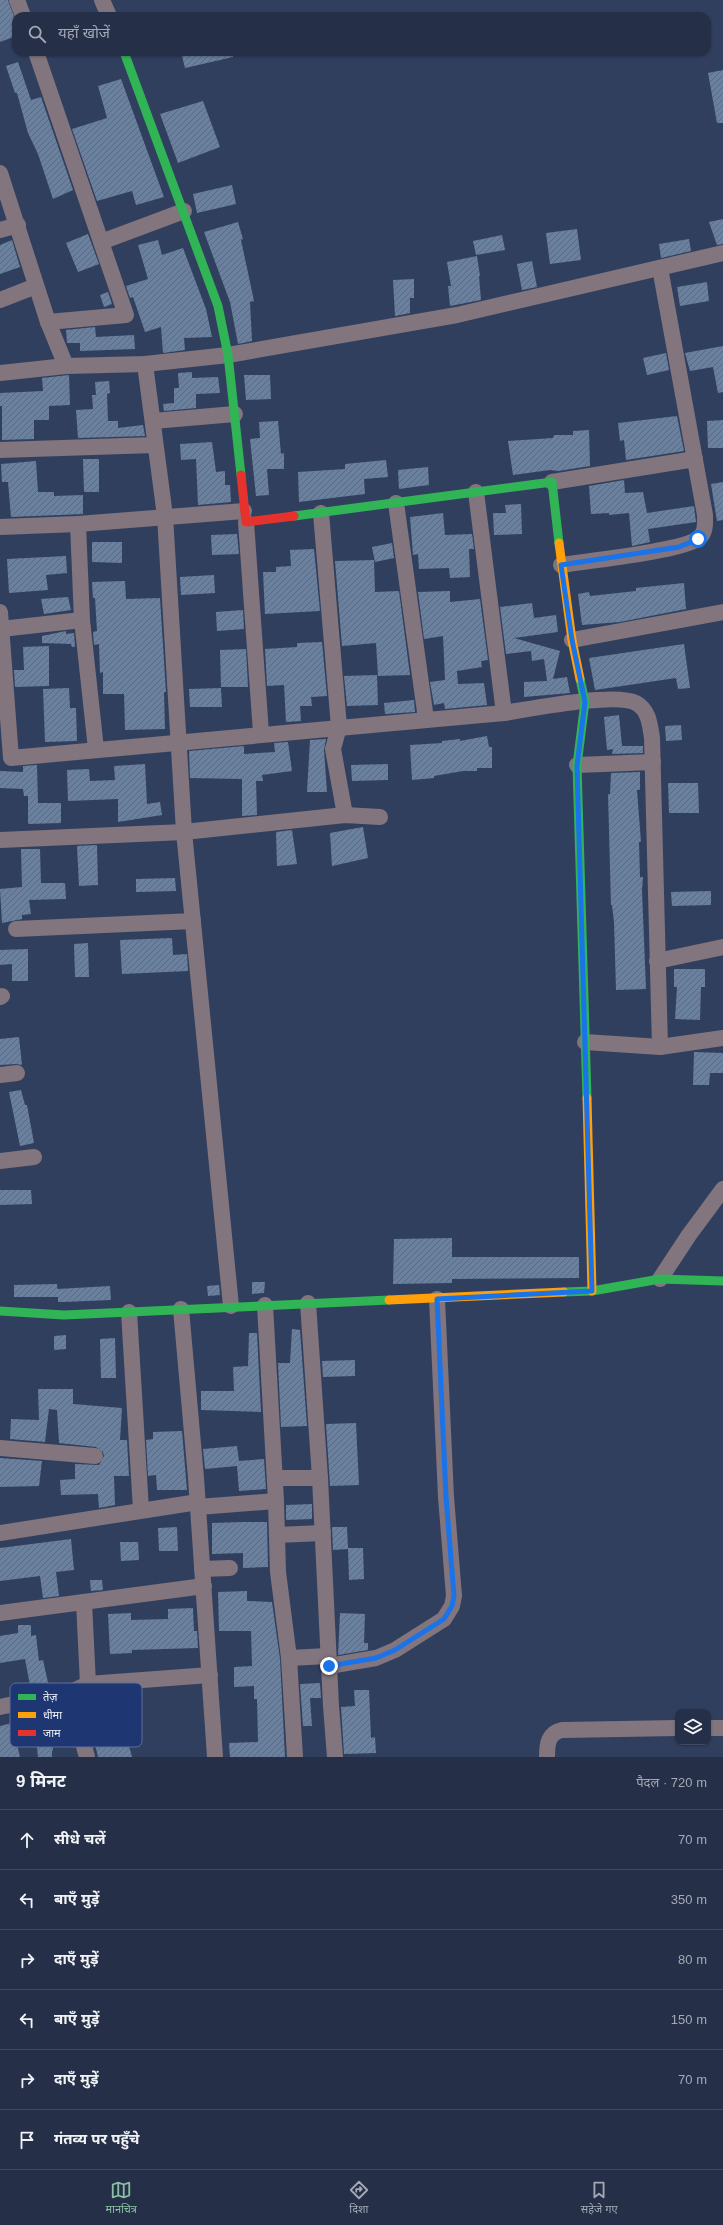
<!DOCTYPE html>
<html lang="hi">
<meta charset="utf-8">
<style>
:root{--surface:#252f47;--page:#313b52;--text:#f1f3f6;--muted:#a3a9b4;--line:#424a60;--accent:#8abfa5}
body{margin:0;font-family:Arial,"Noto Sans Devanagari",sans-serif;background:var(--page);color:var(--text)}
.controls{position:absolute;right:12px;bottom:12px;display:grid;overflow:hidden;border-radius:8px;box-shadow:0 1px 3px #0004}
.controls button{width:36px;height:36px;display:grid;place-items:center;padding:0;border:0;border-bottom:1px solid var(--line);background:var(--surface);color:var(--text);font:20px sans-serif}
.stop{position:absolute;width:12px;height:12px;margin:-9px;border:3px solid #1a73e8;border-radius:50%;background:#fff}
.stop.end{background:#1a73e8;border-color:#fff;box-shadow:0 1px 4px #0008}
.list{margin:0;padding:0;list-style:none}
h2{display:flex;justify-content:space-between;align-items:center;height:52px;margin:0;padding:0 16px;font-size:17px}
h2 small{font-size:13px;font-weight:400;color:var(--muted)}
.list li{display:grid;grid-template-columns:26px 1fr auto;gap:12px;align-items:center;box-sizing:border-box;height:60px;padding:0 16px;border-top:1px solid var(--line)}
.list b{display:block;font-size:15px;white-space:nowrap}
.list em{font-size:13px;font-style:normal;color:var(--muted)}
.icon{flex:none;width:22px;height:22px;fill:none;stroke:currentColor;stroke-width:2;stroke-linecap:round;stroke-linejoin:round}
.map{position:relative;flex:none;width:723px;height:1757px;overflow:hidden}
.search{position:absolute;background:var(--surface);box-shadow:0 1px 3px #0004;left:12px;right:12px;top:12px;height:44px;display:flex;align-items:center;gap:10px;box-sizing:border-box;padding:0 14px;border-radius:12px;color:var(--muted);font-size:15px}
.sheet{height:412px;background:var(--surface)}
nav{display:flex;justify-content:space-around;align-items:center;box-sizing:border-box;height:56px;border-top:1px solid var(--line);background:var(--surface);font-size:11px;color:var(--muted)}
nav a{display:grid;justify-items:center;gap:2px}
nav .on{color:var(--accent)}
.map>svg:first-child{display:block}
.building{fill:url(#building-hatch)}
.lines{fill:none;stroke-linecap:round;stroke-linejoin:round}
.street{stroke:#82757d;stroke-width:16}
.fast{stroke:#30b455;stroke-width:9}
.slow{stroke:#ff9f0a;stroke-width:9}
.jam{stroke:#e5322d;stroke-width:9}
.route{stroke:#1a73e8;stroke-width:5}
.key{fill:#1e3772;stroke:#5c6f9a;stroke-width:1}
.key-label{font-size:11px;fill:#edf1f8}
</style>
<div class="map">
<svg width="723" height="1757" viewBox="0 0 723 1757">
<defs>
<pattern id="building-hatch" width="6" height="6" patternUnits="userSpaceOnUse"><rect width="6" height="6" fill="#6a809c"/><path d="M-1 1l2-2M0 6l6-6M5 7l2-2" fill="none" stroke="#5c6a7b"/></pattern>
</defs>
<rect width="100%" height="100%" fill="#313f5f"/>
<!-- building -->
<g class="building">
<path d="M0,0h8l8,22v14l-16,6z"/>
<path d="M181,52h52v5l-48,11z"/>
<path d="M18,62l13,38 10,-3 32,93 -20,9 -15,-45 -10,-21 -11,-40h-2l-9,-27z"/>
<path d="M723,70v53h-6l-9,-50z"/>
<path d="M121,79l43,118 -28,8 -4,-14 -35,10 -25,-72 35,-11 -9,-32z"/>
<path d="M203,101l17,46 -42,16 -18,-49z"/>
<path d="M232,185l4,19 -39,9 -4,-19z"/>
<path d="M723,219v25l-6,1 -8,-23z"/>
<path d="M238,222l5,17 -2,1 13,61 -4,1 2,39 -14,3 -8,-42 -26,-70z"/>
<path d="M577,229l4,31 -31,4 -4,-31z"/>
<path d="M88,234l11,30 -21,8 -12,-29z"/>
<path d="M502,235l3,15 -29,5 -3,-14z"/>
<path d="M689,239l2,12 -30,7 -2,-14z"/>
<path d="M12,240l8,27 -20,7v-29z"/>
<path d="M158,240l4,15 21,-7 23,61 6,28 -28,1 1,12 -22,3 -2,-26 -16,5 -12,-35 -3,1 -4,-12 22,-7 -10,-34z"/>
<path d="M477,256l3,20h-1l2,24 -31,6 -2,-20h3l-4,-24z"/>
<path d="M532,261l5,26 -15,3 -5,-26z"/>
<path d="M414,279v19h-4v15l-15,3 -2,-36z"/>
<path d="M707,282l2,19 -29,5 -3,-19z"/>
<path d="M108,292l4,12 -8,3 -4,-12z"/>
<path d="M95,327l1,10 38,-2 1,14 -55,2v-8h-13l-1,-13z"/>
<path d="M723,346v46l-5,1 -5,-26 -23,4 -5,-18z"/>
<path d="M666,353l3,17 -22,5 -4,-17z"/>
<path d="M192,372v6l26,-1 2,16 -24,1v14l-32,3 -1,-7 11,-1v-15h5l-1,-15z"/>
<path d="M69,375l1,30 -21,1v14h-15v19l-32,1v-34h-2v-13l43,-2 -1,-13z"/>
<path d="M244,375h26l1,24 -25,1z"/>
<path d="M109,381l1,12 -3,1 1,27h10v7l25,-3 2,11 -67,2 -2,-28 17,-1 -1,-14h4l-1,-13z"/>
<path d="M677,416l7,35 -58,9 -2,-20 -4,1 -2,-18z"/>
<path d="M723,420v28h-15l-1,-27z"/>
<path d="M278,421l3,33 3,-1v16h-17l2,26 -13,1 -6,-57 10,-1 -1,-16z"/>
<path d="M589,430l1,36 -32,5 -8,-1 -37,5 -5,-34 45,-3 1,-3h19v-4z"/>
<path d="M212,442l4,30 9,-1v14h5l1,17 -33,3 -2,-46 -15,1 -1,-16z"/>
<path d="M83,459h16v33h-15z"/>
<path d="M386,460l2,17 -24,2 1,15 -66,8 -1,-30 47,-3v-5z"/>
<path d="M36,461l2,31h16v4l29,-1v19l-72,3 -3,-35h-6l-1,-18z"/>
<path d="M428,467l1,18 -30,4 -1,-19z"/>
<path d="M624,480l1,13 18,-1 4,21 47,-7 2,16 -48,7 2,13 -18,4 -3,-33 -20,2v-2l-18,1 -2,-28z"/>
<path d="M723,482v38l-6,1 -6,-37z"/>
<path d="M521,504l1,30 -28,1 -1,-22h13l-1,-8z"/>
<path d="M443,513l2,22 27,-1 2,15h-5l1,28 -20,1 -1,-10 -30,1 -1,-15 -5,1 -3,-38z"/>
<path d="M237,534l2,20 -27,1 -1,-20z"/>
<path d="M92,542h30v21l-30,-1z"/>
<path d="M392,543l2,15 -19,4 -3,-15z"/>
<path d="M314,549l6,62 -55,3 -2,-42h13v-5l15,-1 -1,-16z"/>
<path d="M66,556l1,17 -21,2 2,15 -39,3 -2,-34z"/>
<path d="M374,560l1,32 24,-1 11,84 -32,1 -2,-33 -34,3 -7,-85z"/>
<path d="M214,575l1,18 -34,2 -1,-18z"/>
<path d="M125,581l1,18 34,-1 6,94h-2l1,37 -40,1 -1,-36h-21v-22l-3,1 -1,-29 -5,1 -1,-13 4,-1 -2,-33h-2l-1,-16z"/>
<path d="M684,583l2,26 -66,13 -38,3 -4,-31 11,-2 1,4 46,-5v-3z"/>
<path d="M450,591v11l30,-3 8,61 -7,1 1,6 -25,4 1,13 26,-1 3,22 -42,4 -1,-6 -10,2 -4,-23 15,-2 -2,-44 -19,3 -6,-47z"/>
<path d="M68,597l3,13 -27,4 -3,-15z"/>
<path d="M532,603l2,15 22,-3 2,17 -44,6 46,13 -7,28 14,-2 3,16 -46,4v-15l23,-1 -3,-22 -12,2 -1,-10 -25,3 -6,-47z"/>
<path d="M243,610l1,19 -27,2 -1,-19z"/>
<path d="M66,631v3l8,-1 1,14h-3l-1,-3 -29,-1v-7z"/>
<path d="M322,642l5,54 -16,1 1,9h-12l1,15 -15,1 -2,-37 -17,1 -2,-37 32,-2v-4z"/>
<path d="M684,644l6,44 -12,1 -2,-11 -81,12 -6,-32z"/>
<path d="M49,646v40l-34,1 -1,-17h10l-1,-23z"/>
<path d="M246,649l2,38h-27l-1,-37z"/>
<path d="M377,675l1,30 -31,1 -3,-30z"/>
<path d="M69,688l1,20h6l1,33 -32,1 -2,-53z"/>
<path d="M221,688l1,19h-32l-1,-18z"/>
<path d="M414,700l1,12 -30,2 -1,-11z"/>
<path d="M619,715l3,31h21v7l-31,1 1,-5 -6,1 -3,-33z"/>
<path d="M681,725l1,15 -16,1 -1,-15z"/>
<path d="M487,736l2,11h3v21h-15v3h-14l-29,5v2l-22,2 -2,-35 32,-2v-2l18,-2v2z"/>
<path d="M326,739l-2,11 3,42h-20l3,-52z"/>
<path d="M288,742l4,29 -30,4 1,6h-7l1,34 -15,1v-37l-52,-1 -1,-27 55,-5v8l31,-2 -1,-9z"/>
<path d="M145,764l2,40 13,-2 2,13 -44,7v-23l-50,2 -1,-31 22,-1 1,12 25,-1 -1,-14z"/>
<path d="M388,764v16l-36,1 -1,-16z"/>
<path d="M37,765l1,38h23v20l-33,1v-28h-4l-1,-7 -23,-1v-17l23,1v-6z"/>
<path d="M640,772v18h-3l4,52h-2l1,35h3l-1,13 4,99 -30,1 -2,-68 -2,-17h-1l-3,-111h2l1,-21z"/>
<path d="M668,783h30l1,30h-30z"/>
<path d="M363,827l5,31 -36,8 -2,-33z"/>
<path d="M292,830l5,34 -20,2 -1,-34z"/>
<path d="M97,845l1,40 -19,1 -2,-40z"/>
<path d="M21,849h19l1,34h24l1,16 -37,1 2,14 -9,1v4l-20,4 -2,-34 22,-2z"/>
<path d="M175,878l1,13 -40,1v-13z"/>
<path d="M711,891v14l-39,1 -1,-14z"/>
<path d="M172,938l1,17 14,-1 1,17 -66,3 -2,-34z"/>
<path d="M88,943l1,34h-14l-1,-33z"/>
<path d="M28,949v32h-16v-17l-12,1v-15z"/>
<path d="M674,969h31v18h-4l-1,33 -25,-1 2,-32h-3z"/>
<path d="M19,1037l3,28 -6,-1 -16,1v-26z"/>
<path d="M694,1052l29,1v20h-13l-1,12h-16z"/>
<path d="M21,1090l4,15h2l7,38 -14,3 -11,-54z"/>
<path d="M0,1190h31l1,14 -32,1z"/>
<path d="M452,1238v19h127v21l-127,1v4l-59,1 1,-45z"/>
<path d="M252,1282h13l-1,11 -12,1z"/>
<path d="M57,1284l1,12 -1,-7 53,-3 1,14 -47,2h-6v-5h-44v-12z"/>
<path d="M219,1285l1,10 -12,1 -1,-10z"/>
<path d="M292,1329l8,1 7,96 -26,1 -3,-64h12z"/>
<path d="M249,1333h8l4,79 -60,-2v-19h33l-1,-24 15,-1z"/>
<path d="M66,1335v14l-12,1v-14z"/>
<path d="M115,1338l1,40h-15l-1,-39z"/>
<path d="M355,1360v16l-32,1 -1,-16z"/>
<path d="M38,1389h35v15l49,4 -2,32h7l2,36h-15l1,29 -16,3 -1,-14 -37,1 -1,-15 15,-1v-15l24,1 5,-9 -1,-4 -7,-5 -37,-4 -2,-33 -8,-1 -4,33 -35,-3 1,-20 28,1z"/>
<path d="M356,1423l3,62 -29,1 -4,-62z"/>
<path d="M182,1431l5,59h-30l-1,-15 -8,1 -2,-36 7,-1v-7z"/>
<path d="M237,1446l2,15 25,-2 2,30 -27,2 -2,-25 -32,3 -2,-20z"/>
<path d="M0,1458l42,3 -3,25 -39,1z"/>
<path d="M312,1504v15l-26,1v-15z"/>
<path d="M242,1522h25l1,45 -25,1v-15l-31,1v-31z"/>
<path d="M177,1527l1,24h-19l-1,-23z"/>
<path d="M332,1527h15l1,21h15l1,31 -15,1 -1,-31 -15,1z"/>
<path d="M71,1539l3,31 -18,2 3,24 -16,2 -3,-22 -40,5v-33z"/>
<path d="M120,1542h18l1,18 -18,1z"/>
<path d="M90,1580h12l1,10 -12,1z"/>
<path d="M247,1591v10l25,1 8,57 5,98h-55l-1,-14 29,-1 -1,-43h-3v-13l-20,1v-20l18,-1 -1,-35h-32l-1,-39z"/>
<path d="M193,1608l1,23h3l1,17 -66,2v3l-22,1 -2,-40 23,-1v7l37,-1v-10z"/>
<path d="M340,1613l25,1 -1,29h4v7l-30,5z"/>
<path d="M18,1625h13v11l5,-1 3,26 4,-1 6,27 -18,4 -6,-32 -25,4v-27l18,-3z"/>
<path d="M320,1683l1,15h-11l2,28h-9l-3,-42z"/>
<path d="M354,1690h15l2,48 4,-1 1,16 -32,1 -3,-47 14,-1z"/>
<path d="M124,1715v12l8,30h-34l-5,-22h3l-1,-19z"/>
<path d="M12,1723l8,34h-20v-31z"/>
<path d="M51,1728l2,22 -1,1v6h-14l-3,-27z"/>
</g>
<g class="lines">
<!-- street -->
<g class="street">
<path d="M17,0l6,16"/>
<path d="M102,0l7,16"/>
<path d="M36,52l90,263 -78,7"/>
<path d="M0,173l48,149 18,44 79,-2 83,-9 229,-40 266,-62"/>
<path d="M0,230l18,-5"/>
<path d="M101,242l83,-31"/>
<path d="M0,300l36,-14"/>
<path d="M145,364l20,152 19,316 47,474"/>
<path d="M0,373l66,-7"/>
<path d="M153,421l82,-7"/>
<path d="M0,450l155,-5"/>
<path d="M552,482l143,-23"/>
<path d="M476,492l28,221"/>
<path d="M396,503l30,216"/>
<path d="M321,513l18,214 -6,22 12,66"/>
<path d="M246,522l15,211"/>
<path d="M78,524l4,96 14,129"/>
<path d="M0,527l78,-3 166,-13"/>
<path d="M561,565c25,-4 123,-14 138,-27 7,-6 6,-14 6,-23l-45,-247"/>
<path d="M0,612l11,146 493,-45c27,-4 111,-21 132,-10 13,7 14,22 16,35l8,309"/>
<path d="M1,629l81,-9"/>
<path d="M572,640l151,-28"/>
<path d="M577,765l76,-3"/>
<path d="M0,840l184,-8 161,-17 35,2"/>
<path d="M16,929l177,-8"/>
<path d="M657,961l66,-14"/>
<path d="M0,997l2,-1"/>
<path d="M585,1042l75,5 63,-9"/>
<path d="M0,1075l17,-2"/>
<path d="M0,1161l34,-4"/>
<path d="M660,1279l29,-44 34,-46"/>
<path d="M308,1303l12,175 11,228 4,51"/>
<path d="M265,1305l11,196 2,71 11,86 6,99"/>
<path d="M181,1309l15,169 19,279"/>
<path d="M129,1312l12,198"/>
<path d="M0,1448l95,8"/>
<path d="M275,1478h45"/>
<path d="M198,1507l78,-6"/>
<path d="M0,1533l198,-31"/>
<path d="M277,1535l46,-2"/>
<path d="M202,1569l28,-1"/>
<path d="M84,1602l4,82"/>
<path d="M0,1613l204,-27"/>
<path d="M289,1658l39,-2"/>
<path d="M329,1666l47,-8 19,-8 49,-31 8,-13 2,-10 -8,-99 -9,-198"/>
<path d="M69,1693l18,64"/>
<path d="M0,1707l69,-14 19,-9 122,-9"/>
<path d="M708,1728h15"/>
<path d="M547,1757c0,-13 1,-24 15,-27l116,-2"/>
</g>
<!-- fast -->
<g class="fast">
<path d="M124,52l94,254 10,49 13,120"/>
<path d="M294,516l258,-34 7,61"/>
<path d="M580,679l5,23 -8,63 10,333"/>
<path d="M564,1292l28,-1 68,-12 63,2"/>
<path d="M0,1311l64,4 325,-15"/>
</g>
<!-- slow -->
<g class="slow">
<path d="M559,543l13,97 8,39"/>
<path d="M587,1098l5,193"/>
<path d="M389,1300l175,-8"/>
</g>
<!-- jam -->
<path class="jam" d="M241,475l5,47 48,-6"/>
</g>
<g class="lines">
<!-- route -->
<path class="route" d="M329,1666l47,-8 19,-8 49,-31 8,-13 2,-10 -8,-99 -9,-198 155,-8 -15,-525 8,-64 -13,-62 -11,-75 118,-18 19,-8"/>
</g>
<!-- legend -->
<rect x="10" y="1683" width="132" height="64" rx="6" class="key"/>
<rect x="18" y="1694" width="18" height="6" fill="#30b455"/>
<rect x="18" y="1712" width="18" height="6" fill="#ff9f0a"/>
<rect x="18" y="1730" width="18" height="6" fill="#e5322d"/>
<g class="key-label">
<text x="43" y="1701">तेज़</text>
<text x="43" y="1719">धीमा</text>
<text x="43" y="1737">जाम</text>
</g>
</svg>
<div class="controls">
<button><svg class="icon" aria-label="layers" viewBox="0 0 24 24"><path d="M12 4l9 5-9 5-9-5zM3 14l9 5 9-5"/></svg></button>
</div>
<div class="stop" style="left:698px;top:539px"></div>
<div class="stop end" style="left:329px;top:1666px"></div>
<div class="search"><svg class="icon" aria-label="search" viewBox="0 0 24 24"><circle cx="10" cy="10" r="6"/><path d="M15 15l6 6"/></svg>यहाँ खोजें</div>
</div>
<section class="sheet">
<h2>9 मिनट<small>पैदल · 720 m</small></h2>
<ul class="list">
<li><svg class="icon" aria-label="ahead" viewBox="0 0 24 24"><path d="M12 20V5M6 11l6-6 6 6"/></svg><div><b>सीधे चलें</b></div><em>70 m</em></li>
<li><svg class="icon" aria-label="left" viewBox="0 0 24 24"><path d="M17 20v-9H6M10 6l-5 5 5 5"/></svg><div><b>बाएँ मुड़ें</b></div><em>350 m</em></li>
<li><svg class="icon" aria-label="right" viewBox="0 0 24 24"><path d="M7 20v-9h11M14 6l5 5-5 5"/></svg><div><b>दाएँ मुड़ें</b></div><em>80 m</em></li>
<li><svg class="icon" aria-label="left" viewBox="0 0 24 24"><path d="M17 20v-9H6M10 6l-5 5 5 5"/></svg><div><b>बाएँ मुड़ें</b></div><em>150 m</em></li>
<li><svg class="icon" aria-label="right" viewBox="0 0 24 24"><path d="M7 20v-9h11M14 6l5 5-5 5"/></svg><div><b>दाएँ मुड़ें</b></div><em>70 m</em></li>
<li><svg class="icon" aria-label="arrive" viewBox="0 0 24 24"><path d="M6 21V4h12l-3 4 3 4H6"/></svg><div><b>गंतव्य पर पहुँचे</b></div></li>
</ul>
</section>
<nav>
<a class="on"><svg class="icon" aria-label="map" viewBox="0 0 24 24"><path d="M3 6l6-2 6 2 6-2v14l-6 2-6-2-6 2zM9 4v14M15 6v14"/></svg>मानचित्र</a>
<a><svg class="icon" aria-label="directions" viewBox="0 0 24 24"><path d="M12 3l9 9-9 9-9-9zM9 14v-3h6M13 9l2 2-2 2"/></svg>दिशा</a>
<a><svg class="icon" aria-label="saved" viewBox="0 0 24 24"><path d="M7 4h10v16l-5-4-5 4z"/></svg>सहेजे गए</a>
</nav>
